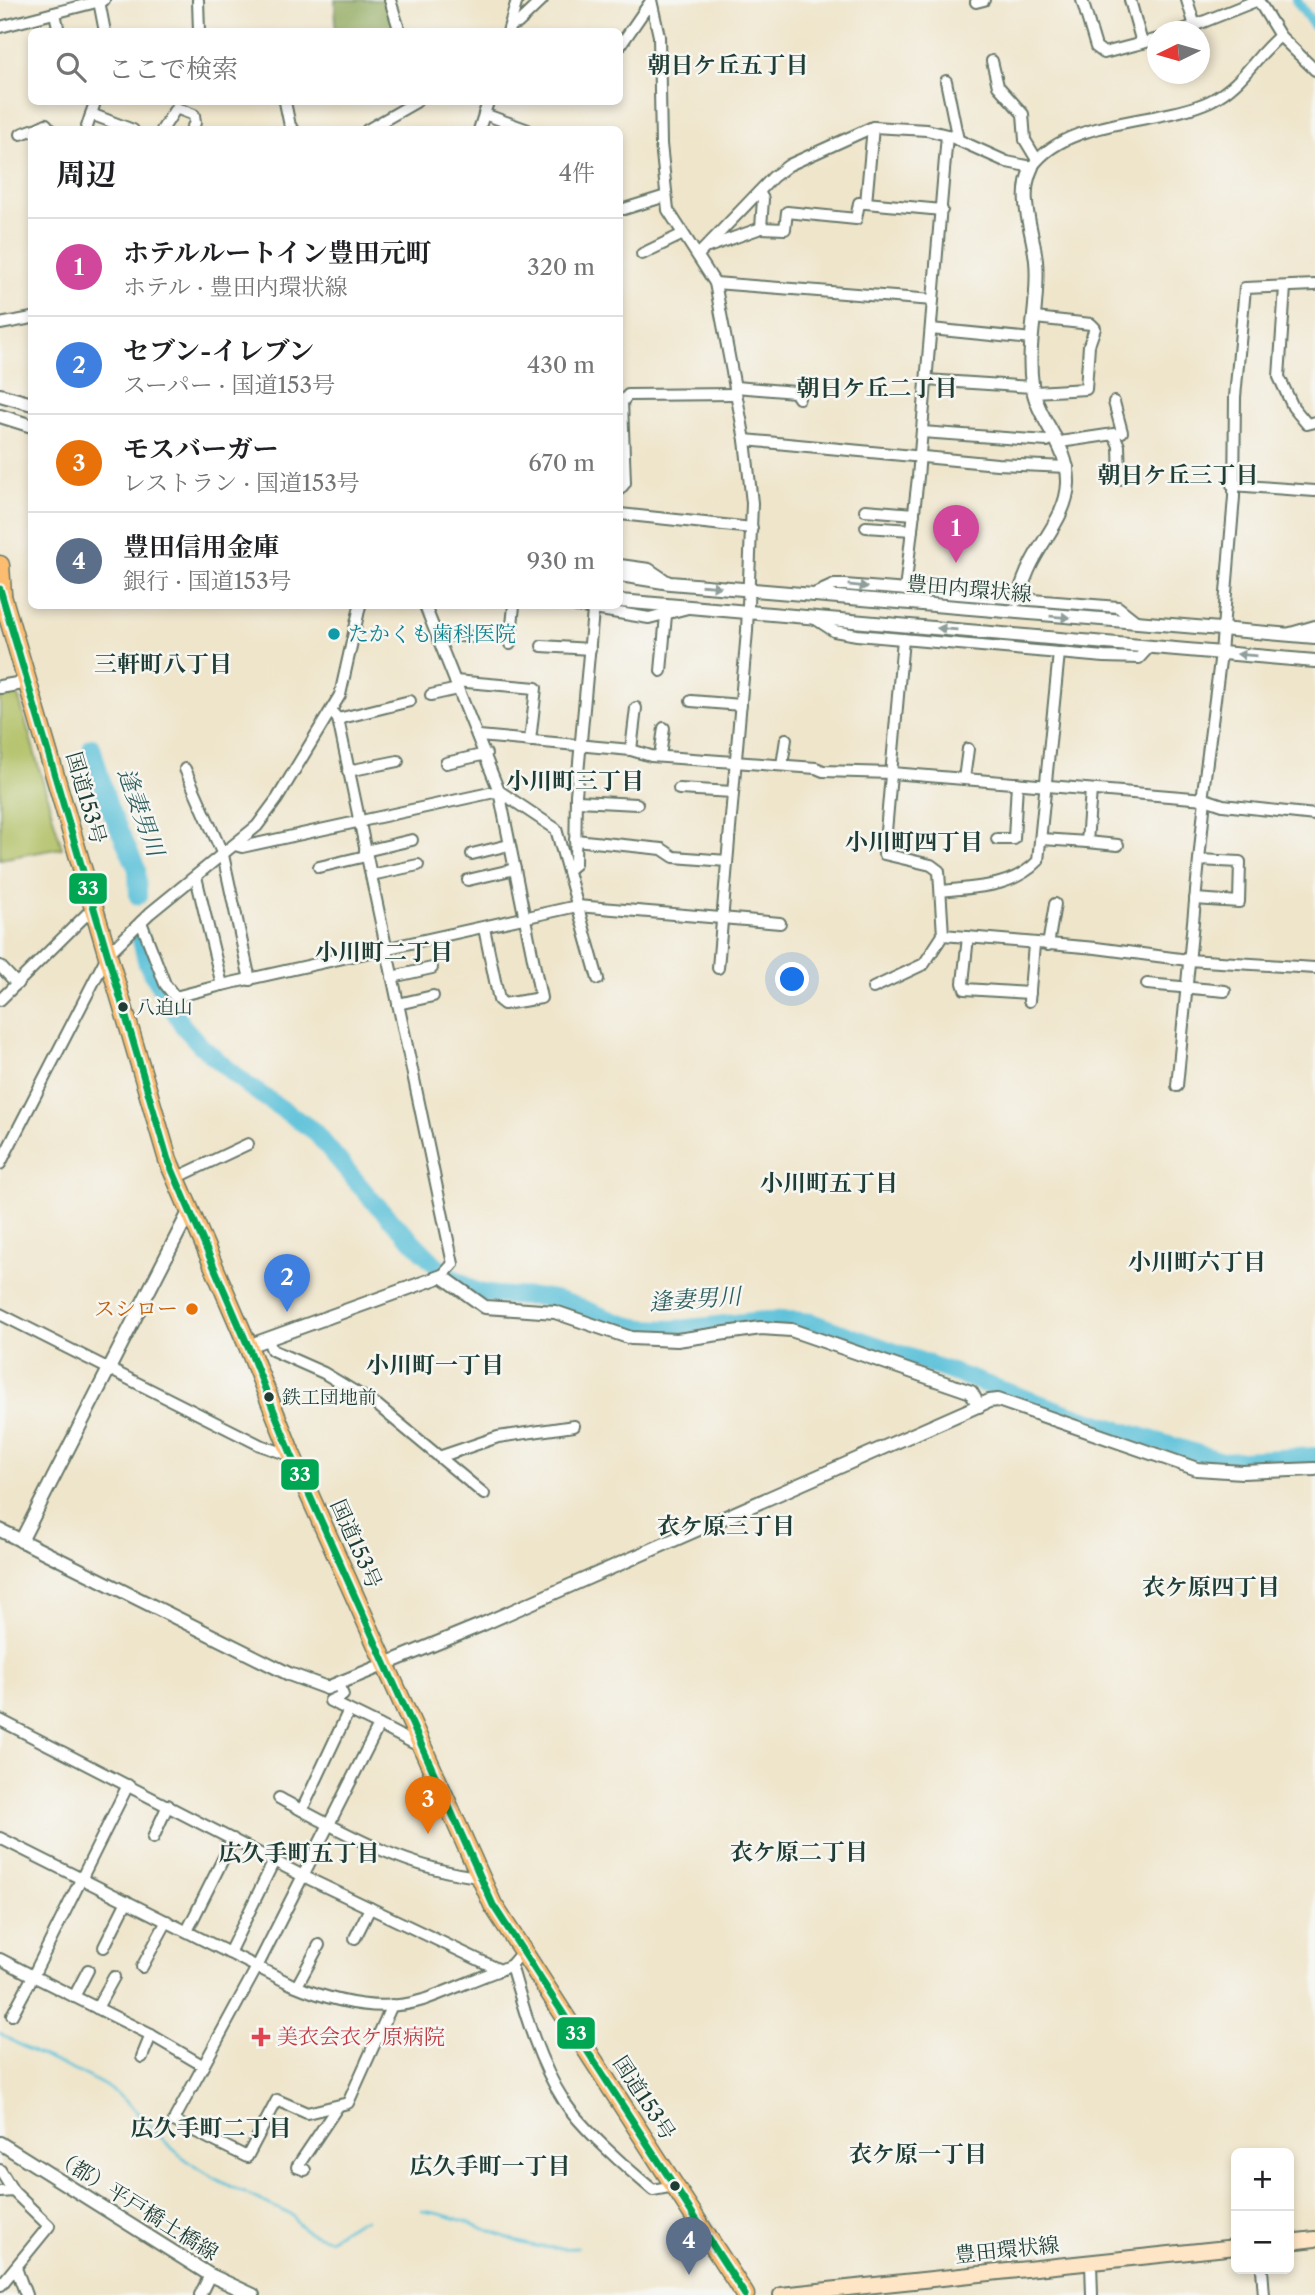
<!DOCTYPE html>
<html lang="ja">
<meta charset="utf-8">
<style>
:root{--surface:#fff;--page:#f2f2f2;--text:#202124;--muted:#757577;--line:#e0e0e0;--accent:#b5179e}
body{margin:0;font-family:"Libre Caslon Text","Noto Serif JP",serif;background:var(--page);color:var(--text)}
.controls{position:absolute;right:21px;bottom:21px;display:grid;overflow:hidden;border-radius:10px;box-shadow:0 4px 10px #0003}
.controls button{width:63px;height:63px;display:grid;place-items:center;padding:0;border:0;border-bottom:2px solid var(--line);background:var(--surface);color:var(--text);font:35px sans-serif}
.compass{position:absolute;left:1147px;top:21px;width:63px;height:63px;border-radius:50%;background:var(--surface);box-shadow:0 4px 10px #0003;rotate:265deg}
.you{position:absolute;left:793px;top:980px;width:24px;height:24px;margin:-18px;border:5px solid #fff;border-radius:50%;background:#1a73e8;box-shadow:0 0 0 10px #1a73e833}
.badge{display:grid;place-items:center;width:46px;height:46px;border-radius:50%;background:var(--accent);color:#fff;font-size:23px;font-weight:700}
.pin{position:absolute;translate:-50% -58px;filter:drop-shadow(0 2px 4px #0008)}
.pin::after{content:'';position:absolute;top:37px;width:24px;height:21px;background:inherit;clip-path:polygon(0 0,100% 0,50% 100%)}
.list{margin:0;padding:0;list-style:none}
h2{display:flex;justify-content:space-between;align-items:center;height:91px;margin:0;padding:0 28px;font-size:30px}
h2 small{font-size:23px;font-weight:400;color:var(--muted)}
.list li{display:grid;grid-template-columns:46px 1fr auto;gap:21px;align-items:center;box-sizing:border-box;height:98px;padding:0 28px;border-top:2px solid var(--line)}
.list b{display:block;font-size:26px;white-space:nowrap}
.list p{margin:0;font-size:23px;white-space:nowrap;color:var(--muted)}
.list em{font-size:23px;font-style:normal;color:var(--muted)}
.icon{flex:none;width:38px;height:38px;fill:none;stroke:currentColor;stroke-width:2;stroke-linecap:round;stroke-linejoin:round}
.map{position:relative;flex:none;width:1315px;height:2295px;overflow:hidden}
.search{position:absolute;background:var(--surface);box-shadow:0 4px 10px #0003;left:28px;top:28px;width:595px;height:77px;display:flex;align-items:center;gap:18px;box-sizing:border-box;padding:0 24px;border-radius:10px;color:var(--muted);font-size:26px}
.panel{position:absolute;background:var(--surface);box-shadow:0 4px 10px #0003;left:28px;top:126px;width:595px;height:483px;border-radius:10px}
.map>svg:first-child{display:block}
.green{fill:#afbe61;stroke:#677e4a;stroke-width:2}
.forest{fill:#8ba557;stroke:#557146;stroke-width:2}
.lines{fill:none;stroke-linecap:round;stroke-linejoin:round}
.stream{stroke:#5cc1d9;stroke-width:2.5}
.canal{stroke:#5cc1d9;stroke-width:10}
.river{stroke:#5cc1d9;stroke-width:18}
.minor-casing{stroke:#687869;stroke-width:14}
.tertiary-casing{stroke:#687869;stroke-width:16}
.secondary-casing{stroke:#687869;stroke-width:18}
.trunk-casing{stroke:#687869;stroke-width:21}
.minor{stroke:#fff;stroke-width:10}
.tertiary{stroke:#fff;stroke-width:12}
.secondary{stroke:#fee5c5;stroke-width:14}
.trunk{stroke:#fcbd6f;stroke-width:18}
.bus-1-casing{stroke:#f6f6f2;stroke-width:12}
.bus-1{stroke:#00a651;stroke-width:7}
.oneway{fill:#8f9e9a}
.culture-dot{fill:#0f9aa8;stroke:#f6f6f2;stroke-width:2.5}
.bus-dot{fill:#1f3d34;stroke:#f6f6f2;stroke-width:2.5}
.food-dot{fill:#e8710a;stroke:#f6f6f2;stroke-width:2.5}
.health-dot{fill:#e0444e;stroke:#f6f6f2;stroke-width:2.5}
.labels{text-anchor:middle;stroke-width:5;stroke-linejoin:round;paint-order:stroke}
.bus-label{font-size:19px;fill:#1f3d34;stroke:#f6f6f2;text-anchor:start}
.street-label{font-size:21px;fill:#1f3d34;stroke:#f6f6f2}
.culture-label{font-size:21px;fill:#0d838f;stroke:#f6f6f2;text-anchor:start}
.food-label{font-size:21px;fill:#c56008;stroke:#f6f6f2;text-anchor:end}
.health-label{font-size:21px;fill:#be3a42;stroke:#f6f6f2;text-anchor:start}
.neighbourhood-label{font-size:23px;font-weight:bold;fill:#1f3d34;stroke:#f6f6f2}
.water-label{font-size:23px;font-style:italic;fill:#2e5e5d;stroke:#f6f6f2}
.line-badge{stroke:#f6f6f2;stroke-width:2.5}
.badge-label{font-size:19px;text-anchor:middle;font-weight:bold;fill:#fff}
</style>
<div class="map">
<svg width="1315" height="2295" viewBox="0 0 1315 2295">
<rect width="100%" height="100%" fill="#f6f6f2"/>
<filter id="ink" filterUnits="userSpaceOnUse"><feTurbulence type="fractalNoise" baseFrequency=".0143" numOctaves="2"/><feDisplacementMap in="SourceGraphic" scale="14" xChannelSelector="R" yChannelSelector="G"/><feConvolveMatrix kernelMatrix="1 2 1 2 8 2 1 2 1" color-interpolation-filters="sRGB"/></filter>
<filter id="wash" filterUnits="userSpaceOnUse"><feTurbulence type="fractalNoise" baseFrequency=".00686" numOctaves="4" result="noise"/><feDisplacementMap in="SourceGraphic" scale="28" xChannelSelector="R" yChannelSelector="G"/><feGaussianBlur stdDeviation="1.57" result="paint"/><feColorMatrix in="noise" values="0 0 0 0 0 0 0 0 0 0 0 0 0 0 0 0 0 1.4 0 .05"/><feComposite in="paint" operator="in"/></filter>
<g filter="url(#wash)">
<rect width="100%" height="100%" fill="#efe5cb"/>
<!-- green -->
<path class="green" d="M16,688l46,160 -62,11v-168z"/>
<!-- forest -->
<path class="forest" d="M335,0h53l9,32h-62z"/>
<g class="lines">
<!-- stream -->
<g class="stream">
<path d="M0,2033c33,23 71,33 105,53 31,18 50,51 79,72 32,25 73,40 109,58 7,13 21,20 36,23l29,-18 7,-1"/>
<path d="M422,2211c33,4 59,17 89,28 22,9 43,10 66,9"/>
</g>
<!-- canal -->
<path class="canal" d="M1296,0l19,27"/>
<!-- river -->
<g class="river">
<path d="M92,747l17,60 28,62 1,27"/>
<path d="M140,936l7,28 36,62 18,20 46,39 67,46 58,69 75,76c14,3 20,13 32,16 26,7 52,2 75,7 32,7 60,27 92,29 56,5 110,-15 165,-6l267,95 145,44 92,-5"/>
</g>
</g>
</g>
<g filter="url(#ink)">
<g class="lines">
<!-- minor casing -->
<g class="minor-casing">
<g id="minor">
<path d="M198,0l1,32"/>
<path d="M390,0l10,32"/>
<path d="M651,0l8,36 2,108 7,66 47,73 30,157 7,63 -5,128 -29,337"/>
<path d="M1082,0l14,47 8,6 54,-14"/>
<path d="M1130,0l12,43"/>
<path d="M1187,0l8,26"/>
<path d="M1258,0l22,36 35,34"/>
<path d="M99,1l6,31"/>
<path d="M976,2l8,-2"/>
<path d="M55,13l4,19"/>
<path d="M511,25l7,-2 24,-23"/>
<path d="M0,27l104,-27"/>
<path d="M508,32l9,-32"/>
<path d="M1178,32l80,-32"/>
<path d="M620,46l31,-45"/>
<path d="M992,61l6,25 25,28 2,26 12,20"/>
<path d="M946,81l12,59"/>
<path d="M285,102l5,24 4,4"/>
<path d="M91,114l42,16"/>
<path d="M484,114l44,16"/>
<path d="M33,130l13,-6 5,6"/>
<path d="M86,130l9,-28"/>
<path d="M162,130l14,-22 18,7 1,8 -4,7"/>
<path d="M367,130l49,-28"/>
<path d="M479,130l9,-28"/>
<path d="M21,134l11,-4"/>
<path d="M759,192l4,7 -2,29 24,1 2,-17 69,7 3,-16h7l7,-76"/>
<path d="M866,203l76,7"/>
<path d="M624,209l42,-13"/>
<path d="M708,247l53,-19"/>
<path d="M642,254l39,-19"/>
<path d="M699,254l74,-77 16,-12 84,-38 54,3 20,5 60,27 25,5c35,-50 127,-42 178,-66 33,-16 44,-44 70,-65"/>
<path d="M715,283l218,17"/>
<path d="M1285,287l-6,90 14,30 14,17 8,-2"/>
<path d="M0,324l32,-6"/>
<path d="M931,329l101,10"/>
<path d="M926,380l106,7"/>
<path d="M735,387l60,5 4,6"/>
<path d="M1035,392l51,-3 3,-44 6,-17 -4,-4 -56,-6"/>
<path d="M1114,402l8,30"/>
<path d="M922,432l125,9 9,-4"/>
<path d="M745,440l252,24 71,3"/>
<path d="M1060,442l54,-8 5,12 1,33"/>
<path d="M1232,485l83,6"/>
<path d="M620,489l5,-6 -3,-81 6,-7 108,-1"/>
<path d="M865,510l49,4"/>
<path d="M620,514l132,14"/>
<path d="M866,527l46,3"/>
<path d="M620,565l29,4 21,14"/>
<path d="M905,590l13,-113 29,-342"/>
<path d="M814,594l20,-9h11l273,22 19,15"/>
<path d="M425,606l74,185 42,207 -37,6 -5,-4 -15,-72"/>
<path d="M576,606l73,12 39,-10"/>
<path d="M814,618l20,13 23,4 247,22 35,1 11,-12"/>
<path d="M1287,634l28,-8"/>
<path d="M439,639l7,-4 29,2"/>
<path d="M903,639l-19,215 47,11 8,6 4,64 153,13 92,12 127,8"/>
<path d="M510,644l4,-38"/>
<path d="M542,646l48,3"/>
<path d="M661,671l5,-56"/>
<path d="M455,681l81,7 -6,53"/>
<path d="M431,695l27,-6"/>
<path d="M691,701l50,4"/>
<path d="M331,711l7,8 115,545 -11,12"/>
<path d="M338,719l72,-18"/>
<path d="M479,736l152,14 20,6 165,12 7,3 69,2 313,26"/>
<path d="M631,750l5,-42"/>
<path d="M660,756l4,-28"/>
<path d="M446,763l40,-9"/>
<path d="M782,765l4,-26"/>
<path d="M185,769l38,86 27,125"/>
<path d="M348,771l50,-10"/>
<path d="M964,779l4,-30"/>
<path d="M679,789l54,3"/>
<path d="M1205,799l18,6 92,10"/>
<path d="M1202,800l19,-147 13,-156 1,-100 10,-109 70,-3"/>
<path d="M578,801l59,3"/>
<path d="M997,839h17l3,-56"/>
<path d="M1042,839l45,3 4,-52"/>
<path d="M575,840l87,9 12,8 53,4"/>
<path d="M1087,842l31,3"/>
<path d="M235,845l7,2 257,-56 57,38 42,150"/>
<path d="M365,851l47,-11"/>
<path d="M472,854l37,-9"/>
<path d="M319,867l47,-11"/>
<path d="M569,869l6,-5 1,-69 17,-184"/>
<path d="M371,875l47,-10"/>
<path d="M196,877l26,108 355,-79 203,17"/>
<path d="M468,880l47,-11"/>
<path d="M941,891c34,-4 71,-3 97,-30l21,-208"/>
<path d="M1195,899l44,3 1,-40 -41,-2"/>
<path d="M141,922l24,62 10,13 47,-12"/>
<path d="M968,937l-5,46 2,6 65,4"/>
<path d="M1048,945l7,-41"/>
<path d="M0,966l17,18"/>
<path d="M392,977l40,-9"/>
<path d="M1147,984l78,7"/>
<path d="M873,988l51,-24 19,-29"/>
<path d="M0,1000l94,-93"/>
<path d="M1029,1001l5,-56"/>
<path d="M398,1004l35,-8"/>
<path d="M1177,1086l28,-287"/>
<path d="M0,1164l108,-210 42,-41 107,-87 20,-27 63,-104 20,-89"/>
<path d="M176,1178l72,-34"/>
<path d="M0,1314l260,131 32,11"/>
<path d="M268,1340l4,10 52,23 53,32 107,89"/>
<path d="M439,1457l59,-20 76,-11"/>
<path d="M338,1685l5,10 -13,6 49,24"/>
<path d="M0,1720l303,156 197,94"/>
<path d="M279,1798c63,34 127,71 200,79"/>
<path d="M302,1810l46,-98"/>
<path d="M0,1838l291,146c40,17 88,30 132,16 26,-9 51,-21 77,-30l11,-5 11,-13"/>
<path d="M153,1838l15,-33"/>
<path d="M187,1931l46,-92"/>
<path d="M355,1938l15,-30"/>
<path d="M104,1947l23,-46"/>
<path d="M229,1953l45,-92"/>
<path d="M0,1959l33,17 95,-191"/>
<path d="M511,1965c13,45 27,96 53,136 16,26 65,69 89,89l21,-4"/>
<path d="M142,1967l25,-46"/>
<path d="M297,1986l22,-41"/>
<path d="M74,1997l14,-27"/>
<path d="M97,2008l17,-31"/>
<path d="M12,2015l21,-39 118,59 51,30"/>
<path d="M142,2057l9,-22"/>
<path d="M175,2118l82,-151 122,-242 42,22"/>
<path d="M174,2121l73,36 30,-57 30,13 41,-10 44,-98"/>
<path d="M0,2170l13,21 -13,1"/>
<path d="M305,2170l-8,-3 41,-61"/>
<path d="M1091,2263l1,32"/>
<path d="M16,2268l10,27"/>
<path d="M1262,2269l2,26"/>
<path d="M1,2285l48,-59 -36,-35"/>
<path d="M200,2295l10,-20"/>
</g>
</g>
<!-- tertiary casing -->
<g class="tertiary-casing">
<g id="tertiary">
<path d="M0,395l32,9"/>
<path d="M0,416l32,10"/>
<path d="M620,575l50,8 645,54"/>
<path d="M1017,600c4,-12 8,-24 14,-36 13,-27 36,-50 37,-81 1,-39 -31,-62 -36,-99 -6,-41 8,-82 4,-123 -3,-32 -19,-63 -4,-94"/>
<path d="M620,601l695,60"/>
<path d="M0,687l28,-5"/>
<path d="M248,1346l194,-70 43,31 70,5 76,26 46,2 84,-12 30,2 180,62 8,14"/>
<path d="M0,1530l289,144 38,14 154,-63 508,-224 9,-1 199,69 45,3 73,-3"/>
<path d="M21,1541l168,-329"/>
<path d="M0,2143l210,132 43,20"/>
</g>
</g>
<!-- secondary casing -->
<g class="secondary-casing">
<g id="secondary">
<path d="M1289,2242l26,-3"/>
<path d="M781,2295l455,-48"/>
</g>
</g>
<!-- trunk casing -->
<g class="trunk-casing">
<g id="trunk">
<path d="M0,565l2,29"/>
<path d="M0,589l168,571 80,186 44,110 201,449 252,390"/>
</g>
</g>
<!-- minor -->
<use href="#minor" class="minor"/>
<!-- tertiary -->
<use href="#tertiary" class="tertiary"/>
<!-- secondary -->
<use href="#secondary" class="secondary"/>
<!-- trunk -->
<use href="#trunk" class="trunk"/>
<!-- bus-1 casing -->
<g class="bus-1-casing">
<path id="bus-1" d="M0,589l168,571 80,186 44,110 201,449 252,390"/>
</g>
<!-- bus-1 -->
<use href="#bus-1" class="bus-1"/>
</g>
<!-- one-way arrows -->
<defs><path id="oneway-solid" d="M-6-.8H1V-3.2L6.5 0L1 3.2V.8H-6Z" transform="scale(1.75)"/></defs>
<g class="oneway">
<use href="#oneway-solid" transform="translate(711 586) rotate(4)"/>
<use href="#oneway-solid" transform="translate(858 586) rotate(6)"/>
<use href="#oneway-solid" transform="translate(1060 617) rotate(5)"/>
<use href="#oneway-solid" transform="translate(947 629) rotate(-175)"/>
<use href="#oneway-solid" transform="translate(1247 655) rotate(-175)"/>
</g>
</g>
<!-- markers -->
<circle class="culture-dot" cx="334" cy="634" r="7"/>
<g class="bus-dot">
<circle cx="123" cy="1007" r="6"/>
<circle cx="269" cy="1397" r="6"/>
<circle cx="675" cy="2186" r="6"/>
</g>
<circle class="food-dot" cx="192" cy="1309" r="7"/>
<path class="health-dot" d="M257.5 2026.5h7v7h7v7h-7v7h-7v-7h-7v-7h7z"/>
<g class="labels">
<!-- bus labels -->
<g class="bus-label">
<text x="136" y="1014">八迫山</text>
<text x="282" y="1404">鉄工団地前</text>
</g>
<!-- street labels -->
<g class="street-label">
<text transform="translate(969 589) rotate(5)" y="7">豊田内環状線</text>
<text transform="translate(86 798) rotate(74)" y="7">国道153号</text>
<text transform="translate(356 1544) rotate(66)" y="7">国道153号</text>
<text transform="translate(644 2098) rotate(57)" y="7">国道153号</text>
<text transform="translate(136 2205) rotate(32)" y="7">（都）平戸橋土橋線</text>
<text transform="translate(1007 2250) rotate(-6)" y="7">豊田環状線</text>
</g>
<!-- culture labels -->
<g class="culture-label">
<text x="348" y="641">たかくも歯科医院</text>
</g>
<!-- food labels -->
<g class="food-label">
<text x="178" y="1316">スシロー</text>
</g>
<!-- health labels -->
<g class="health-label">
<text x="277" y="2044">美衣会衣ケ原病院</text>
</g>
<!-- neighbourhood labels -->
<g class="neighbourhood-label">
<text x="728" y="73">朝日ケ丘五丁目</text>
<text x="877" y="396">朝日ケ丘二丁目</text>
<text x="1178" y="483">朝日ケ丘三丁目</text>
<text x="163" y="672">三軒町八丁目</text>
<text x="575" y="789">小川町三丁目</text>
<text x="914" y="850">小川町四丁目</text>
<text x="384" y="960">小川町二丁目</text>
<text x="829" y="1191">小川町五丁目</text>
<text x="1197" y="1270">小川町六丁目</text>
<text x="435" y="1373">小川町一丁目</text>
<text x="726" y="1534">衣ケ原三丁目</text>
<text x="1211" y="1595">衣ケ原四丁目</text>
<text x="799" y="1860">衣ケ原二丁目</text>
<text x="299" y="1861">広久手町五丁目</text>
<text x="211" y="2136">広久手町二丁目</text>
<text x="918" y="2162">衣ケ原一丁目</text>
<text x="490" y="2174">広久手町一丁目</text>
</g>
<!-- water labels -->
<g class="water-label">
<text transform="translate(141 812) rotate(70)" y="8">逢妻男川</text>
<text transform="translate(695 1299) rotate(-4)" y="8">逢妻男川</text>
</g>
</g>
<g class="line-badge">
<rect x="68" y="872" width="40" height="33" rx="7" fill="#00a651"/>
<rect x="280" y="1458" width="40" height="33" rx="7" fill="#00a651"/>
<rect x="556" y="2016" width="40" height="34" rx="7" fill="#00a651"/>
</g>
<g class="badge-label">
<text x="88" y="895">33</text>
<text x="300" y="1481">33</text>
<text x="576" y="2040">33</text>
</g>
</svg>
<div class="controls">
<button>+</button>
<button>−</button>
</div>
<svg class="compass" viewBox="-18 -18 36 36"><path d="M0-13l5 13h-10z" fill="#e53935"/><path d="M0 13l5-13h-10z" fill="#757577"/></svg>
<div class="you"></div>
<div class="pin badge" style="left:956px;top:563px;background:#d1479c">1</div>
<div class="pin badge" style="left:287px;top:1312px;background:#3f7fe0">2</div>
<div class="pin badge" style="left:428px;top:1834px;background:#e8710a">3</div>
<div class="pin badge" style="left:689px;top:2275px;background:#5c6f8a">4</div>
<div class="search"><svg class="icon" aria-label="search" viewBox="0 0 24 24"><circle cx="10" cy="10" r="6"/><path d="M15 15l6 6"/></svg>ここで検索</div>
<section class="panel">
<h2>周辺<small>4件</small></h2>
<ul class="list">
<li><span class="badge" style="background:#d1479c">1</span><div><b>ホテルルートイン豊田元町</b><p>ホテル · 豊田内環状線</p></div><em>320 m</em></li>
<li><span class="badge" style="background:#3f7fe0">2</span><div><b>セブン-イレブン</b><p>スーパー · 国道153号</p></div><em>430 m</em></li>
<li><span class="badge" style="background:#e8710a">3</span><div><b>モスバーガー</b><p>レストラン · 国道153号</p></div><em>670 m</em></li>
<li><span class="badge" style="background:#5c6f8a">4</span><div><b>豊田信用金庫</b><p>銀行 · 国道153号</p></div><em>930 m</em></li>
</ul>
</section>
</div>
